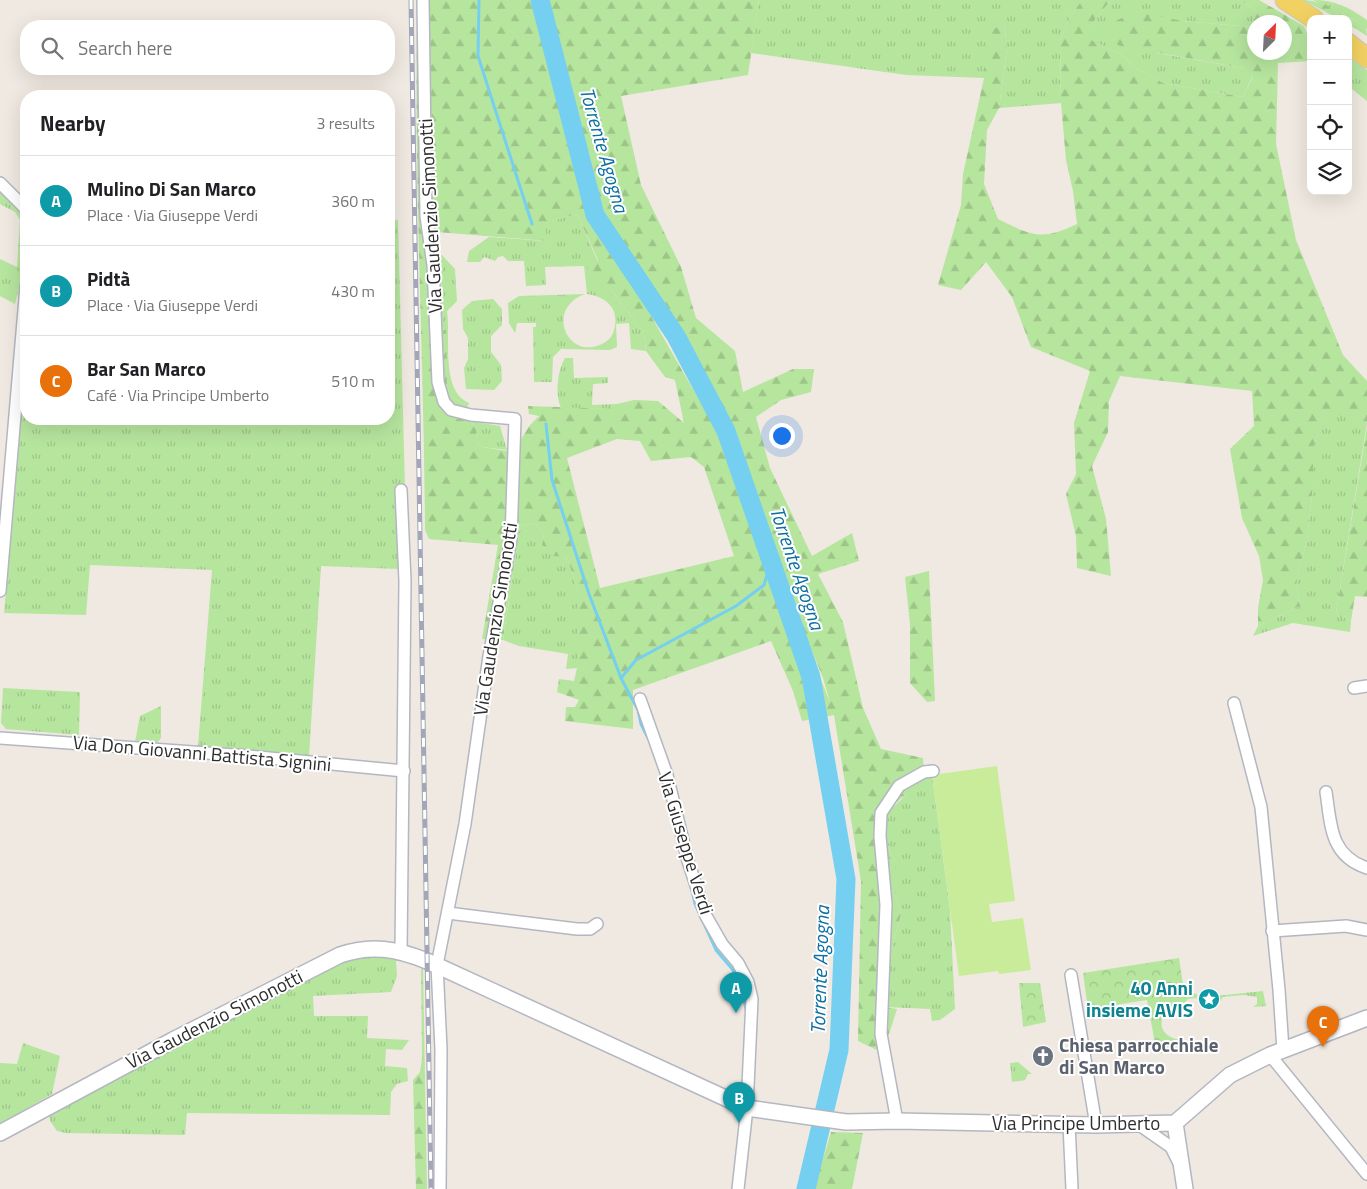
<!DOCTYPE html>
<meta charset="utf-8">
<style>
:root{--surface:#fff;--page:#f6f6f6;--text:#202124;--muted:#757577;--line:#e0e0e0;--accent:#db2777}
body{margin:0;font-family:"Titillium Web",sans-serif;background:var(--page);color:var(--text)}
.controls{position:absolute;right:15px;top:15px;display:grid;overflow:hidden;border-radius:10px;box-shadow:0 5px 20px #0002}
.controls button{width:45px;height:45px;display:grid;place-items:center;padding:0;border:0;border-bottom:1px solid var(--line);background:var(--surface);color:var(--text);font:25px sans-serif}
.compass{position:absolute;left:1247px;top:15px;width:45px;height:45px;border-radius:50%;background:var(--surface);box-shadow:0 5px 20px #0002;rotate:24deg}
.you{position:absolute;left:781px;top:435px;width:18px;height:18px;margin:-12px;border:4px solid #fff;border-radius:50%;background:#1a73e8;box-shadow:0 0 0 8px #1a73e833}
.badge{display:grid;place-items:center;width:32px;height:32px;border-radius:50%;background:var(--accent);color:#fff;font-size:16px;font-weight:700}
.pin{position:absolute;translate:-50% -41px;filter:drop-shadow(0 1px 2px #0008)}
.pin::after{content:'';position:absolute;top:26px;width:18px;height:15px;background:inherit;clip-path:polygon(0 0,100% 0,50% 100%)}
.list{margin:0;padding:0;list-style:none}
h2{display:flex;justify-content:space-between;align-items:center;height:65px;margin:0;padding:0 20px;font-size:21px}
h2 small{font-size:16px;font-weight:400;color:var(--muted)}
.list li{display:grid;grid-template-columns:32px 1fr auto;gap:15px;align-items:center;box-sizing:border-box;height:90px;padding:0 20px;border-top:1px solid var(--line)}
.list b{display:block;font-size:19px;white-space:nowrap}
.list p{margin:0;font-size:16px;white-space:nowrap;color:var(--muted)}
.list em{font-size:16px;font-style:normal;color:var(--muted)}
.icon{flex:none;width:28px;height:28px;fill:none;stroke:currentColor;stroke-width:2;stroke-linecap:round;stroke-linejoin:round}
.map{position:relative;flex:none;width:1367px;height:1189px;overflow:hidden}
.search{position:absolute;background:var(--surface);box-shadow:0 5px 20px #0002;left:20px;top:20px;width:375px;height:55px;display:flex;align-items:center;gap:12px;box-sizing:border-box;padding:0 18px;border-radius:20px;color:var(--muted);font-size:19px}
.panel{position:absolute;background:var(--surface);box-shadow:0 5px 20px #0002;left:20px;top:90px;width:375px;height:335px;border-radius:20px}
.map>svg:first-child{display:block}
.grass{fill:url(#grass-tufts)}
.forest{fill:url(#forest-firs);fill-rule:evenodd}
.park{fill:url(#park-crowns)}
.pitch{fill:#c9ec9a}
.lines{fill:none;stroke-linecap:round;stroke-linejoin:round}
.stream{stroke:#75cff0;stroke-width:3}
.river{stroke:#75cff0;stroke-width:19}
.minor-casing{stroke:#b4b7c1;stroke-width:14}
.tertiary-casing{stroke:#b4b7c1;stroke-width:18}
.primary-casing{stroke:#c9c9c9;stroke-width:21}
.minor{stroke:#fff;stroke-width:11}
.tertiary{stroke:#fff;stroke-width:15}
.primary{stroke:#f2d163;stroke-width:19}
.rail-casing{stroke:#a3a6b8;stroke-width:5}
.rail{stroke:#fff;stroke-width:3;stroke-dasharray:9;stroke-linecap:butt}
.labels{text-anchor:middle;stroke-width:4;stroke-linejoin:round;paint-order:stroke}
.street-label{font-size:19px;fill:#2e2e2e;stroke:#fff}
.culture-label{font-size:19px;font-weight:bold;fill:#0d838f;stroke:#fff;text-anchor:end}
.worship-label{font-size:19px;font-weight:bold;fill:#5b616d;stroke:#fff;text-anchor:start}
.water-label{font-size:20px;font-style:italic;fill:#0d6fa3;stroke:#fff}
</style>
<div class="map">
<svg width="1367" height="1189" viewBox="0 0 1367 1189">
<defs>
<pattern id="grass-tufts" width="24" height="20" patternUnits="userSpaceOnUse" patternTransform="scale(1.25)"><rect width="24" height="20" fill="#b6e59e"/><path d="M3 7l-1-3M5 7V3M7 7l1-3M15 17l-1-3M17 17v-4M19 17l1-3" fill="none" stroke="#9dc588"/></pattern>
<pattern id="forest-firs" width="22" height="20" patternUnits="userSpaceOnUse" patternTransform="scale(1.25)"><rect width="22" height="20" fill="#b6e59e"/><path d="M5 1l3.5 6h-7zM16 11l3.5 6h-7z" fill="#9dc588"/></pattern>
<pattern id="park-crowns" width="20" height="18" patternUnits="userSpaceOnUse" patternTransform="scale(1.25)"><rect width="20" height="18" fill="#b6e59e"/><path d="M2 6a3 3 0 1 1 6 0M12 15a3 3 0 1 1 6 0" fill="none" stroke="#9dc588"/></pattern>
</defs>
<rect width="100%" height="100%" fill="#efe9e1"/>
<!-- grass -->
<g class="grass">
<path d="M759,0h323l-12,17 -10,23 1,63 -62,5 8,-60 -3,-25 -20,55 -78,-3 -155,-22z"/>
<path d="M1111,0h128l16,9 -2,18 -70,-6 -26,32 86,15 10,7 -10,22 -80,-14 -26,-14 -18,-16 -29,-13 5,-21z"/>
<path d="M1313,0c22,0 36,7 54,20v9l-14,-10z"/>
<path d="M1348,55l19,15v31l-19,-15z"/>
<path d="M0,188c33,28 24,42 22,81l2,1 -9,34 -15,-8v-37l17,8 3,-47 -5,-8 -15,-8z"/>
<path d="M577,214l32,73 35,46 2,18 -15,-2 -2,-26 -13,1 1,23 -7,3 -49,-1 -8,8 -1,25h-18l-1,-55h3v-4h-19l-2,10 -6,-10 -1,-20 11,-7 66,-2c-41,15 -17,67 17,50 6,-3 11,-8 12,-14 6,-21 -7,-33 -27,-36l-3,-28 -39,1 1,18 -20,1 -2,-25h-16l-5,-5 -5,1 -3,4 -11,-4 -4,5h-13l2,-11 20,-14 57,4 -2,-18z"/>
<path d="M389,219l9,1 7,269 -10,-2 4,82 -78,-3 -12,191 -111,-11 14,-176 -122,-5 -4,50 -82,-2 22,-255v61h363z"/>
<path d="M438,251l17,18 2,32 -10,10c4,27 -7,80 22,92l-1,3 -18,-10 -3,-10 -2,-56h-4l1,-38z"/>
<path d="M493,299l9,10v16l-11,11v16l10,13 1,16 -8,9 -28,-1 -2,-21 4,-9v-21l-5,-9 -1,-19 10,-9z"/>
<path d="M565,358h8l1,20 34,-1v6l-15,1 -1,21 25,-1v5l-56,-1c-6,-14 -4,-36 4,-50z"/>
<path d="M1328,410l39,13 -31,190 15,8 -1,11 -57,-9 -40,13 5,-10 42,-20 -4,-26 11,-39 6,-56v-39z"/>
<path d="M470,421l30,5 7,24 -25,-3 -6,-6 1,-13z"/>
<path d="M535,523l9,12 -2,10 11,10 14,2 10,31v80l-11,1 2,-15 -49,-8 -16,-6 17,-114z"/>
<path d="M3,688l77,4 -1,43 -73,-6 -5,-6z"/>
<path d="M161,706v32l-4,5 -22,-1 5,-26z"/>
<path d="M925,771l7,4 18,135 5,99 -15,11 -8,1 -2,-12 -45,-2v-15l5,-37 11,-41 -6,-20v-33l-16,-36c13,-21 34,-32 46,-54z"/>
<path d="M353,950l58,10 -15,1 1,15 -6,16 -78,4 1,20h54l-1,22 42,2 -7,10 -16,-1 -1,17 22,2 1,13 -11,3 -6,8 -1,23 -203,-2 -2,22 -119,-2 -9,-2 -7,-10 -2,-14z"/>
<path d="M1263,991l3,15 -13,1 4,-3v-7l-13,-2 -21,2 -6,8 -3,-3h-7l-1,-5z"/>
<path d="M23,1043l37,13 -8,38 -52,30v-61l17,1z"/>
<path d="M1018,1062l14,12h-4l-3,6 -13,2 -2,-19z"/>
</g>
<!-- forest -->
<g class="forest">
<path d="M427,0h112l55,216 129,226 107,260 -7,-24 -97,-236 -130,-227 -55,-215h218l-11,75 -127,21 20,89 40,82 15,51 39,33 8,41 50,-23h21l-3,23 -30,8 -25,17 14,51 42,88 40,-23 7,28 -41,13 25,48 20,86 18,41 42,9c4,32 -19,33 -35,53 -4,4 -6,10 -9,14l16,36v33l6,20 -11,41 -5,37v15l12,2 -14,44 -25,-12 3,-160 -27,-166 -32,6 -9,-30 -22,-50 -138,49v39l-68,-8 1,-14h9l4,-7 -22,-8 2,-13 15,2 3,-13v-80l-10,-31 -14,-1 -11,-11 2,-10 -9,-12 -15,3 -17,114 -21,-1 16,-94 -69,-6 -4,-9c-1,-171 -11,-342 -8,-513l4,-2 6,225 7,111 17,63 19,7 7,7 -1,13 6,6 31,5 17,-27 9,-9 -10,-2 -1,-8 89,3v-5l17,-4 24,1 26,22 -9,-43 -10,-3 -19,-26 -2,-18 -35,-46 -17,-1 -5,-17 11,-9 -21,-46 -32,9 2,18 -110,-9 -6,-6zM617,439l23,2 11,20 40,-4 13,10 30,89 -134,32 -33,-130z"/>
<path d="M1082,0h29l-16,19 -4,21 28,13 18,16 26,14 80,14 10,-21 -10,-8 -123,-22 -12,-6 7,-19 21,-9 47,9 69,6 3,-18 -16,-9h20l45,26 7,17v18l-33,2 -2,81 20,96 47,115 24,26v42l-39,-12 -15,35v39l-6,56 -11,39 4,26 -42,20v-18l5,-28 -4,-24 -17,-38 -12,-69 24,-23 -2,-35 -132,-15 -11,25 -1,31 -16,34 14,53 5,57 -34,-8 -1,-32 -10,-42 10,-20 -2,-51 16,-52 -59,-24 -19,-50 -26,-35 -25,28 -23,-5 23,-80 2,-31 21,-96 3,-45 17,-10 3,25 -8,60 -12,22 -3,54 14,35c34,17 44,22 79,5l-4,-33 -7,-31 -5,-57 -1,-63 10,-23zM1254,22h30v30h-30z"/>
<path d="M1303,0c21,0 45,17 63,27l1,9 -19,-12v-5h-9z"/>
<path d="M441,330h5l1,56 3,10 18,10 -1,5 -15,-4 -8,-12z"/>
<path d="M1367,427v170l-12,-1 -4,25 -15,-8z"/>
<path d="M929,571l6,130 -8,1 -17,-19v-59l-5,-47z"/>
<path d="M421,964l2,1 4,224h-11l-3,-109 7,-8 2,-13z"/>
<path d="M831,1132l32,1 -11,56h-38z"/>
</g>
<!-- park -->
<g class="park">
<path d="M1179,958l5,33 13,3v4l-9,1 -6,7 -9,-1c-3,4 -6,6 -9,10 -8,14 5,26 19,24l3,10 -29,5 -10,-54 -59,9 -5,-36z"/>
<path d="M1019,983h21l6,39 -23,5z"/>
</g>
<!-- pitch -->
<path class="pitch" d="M997,766l18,135 -26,3 3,18 31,-4 8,52 -32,4 -1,-3 -39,5 -27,-201z"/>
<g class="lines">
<!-- stream -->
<g class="stream">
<path d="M479,0l-1,56 54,168"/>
<path d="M546,424l6,56 37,114 32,84 17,32 3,14 7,14"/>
<path d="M621,678l15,-18 100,-54 28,-21 7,-24"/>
<path d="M692,890l3,14 21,46 17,20 8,18 6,25"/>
</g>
<!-- river -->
<path class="river" d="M540,0l55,215 81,121 50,95 85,246 35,202 -7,171 -33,139"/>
<!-- minor casing -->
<g class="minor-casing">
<g id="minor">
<path d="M423,0l3,216 7,49 5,117 6,20 7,8 20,5 44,4 -4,120 -22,117 -24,168 -28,141 4,84 -1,140"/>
<path d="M0,183l26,26"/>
<path d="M401,490l4,91 -4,370"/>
<path d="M0,591l26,-305"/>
<path d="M1354,688l13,-2"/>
<path d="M640,699l27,76 21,86 18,55 16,28 16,19 10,19 4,17 -5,109 -9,81"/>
<path d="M1234,703l27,104 18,183 4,60"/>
<path d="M0,738l248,18 156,15"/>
<path d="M1326,792c5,33 4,64 41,76"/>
<path d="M448,913l129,16h13l7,-5"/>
<path d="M1272,931l74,-5 21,4"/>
<path d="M1071,975l25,150"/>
<path d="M1270,1055l97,119"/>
<path d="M897,1121l-16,-87 5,-129 -6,-69 1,-23 18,-27 25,-14 9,-1"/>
<path d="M1069,1124l3,65"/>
<path d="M1138,1124l33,23 7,14"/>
</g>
</g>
<!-- tertiary casing -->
<g class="tertiary-casing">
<g id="tertiary">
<path d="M1175,1123l10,66"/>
<path d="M0,1133l173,-93 167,-85c31,-11 57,-6 87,6l320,147 99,14 51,-1 199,4 79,-2 55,-48 40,-20 97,-37"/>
</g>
</g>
<!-- primary casing -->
<g class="primary-casing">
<g id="primary">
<path d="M1285,0l29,19"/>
<path d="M1348,43l19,15"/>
</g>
</g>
<!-- minor -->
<use href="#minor" class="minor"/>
<!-- tertiary -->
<use href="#tertiary" class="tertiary"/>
<!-- primary -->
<use href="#primary" class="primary"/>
<!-- rail casing -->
<g class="rail-casing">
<path id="rail" d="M411,0l20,1189"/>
</g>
<!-- rail -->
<use href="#rail" class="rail"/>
</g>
<!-- icons -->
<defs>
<g id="sight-disc" transform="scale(1.125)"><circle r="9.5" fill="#0f9aa8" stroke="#fff"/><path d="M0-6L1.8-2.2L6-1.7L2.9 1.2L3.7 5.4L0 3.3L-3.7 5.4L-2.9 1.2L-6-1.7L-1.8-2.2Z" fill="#fff"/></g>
<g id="church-disc" transform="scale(1.125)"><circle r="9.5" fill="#6b7280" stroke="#fff"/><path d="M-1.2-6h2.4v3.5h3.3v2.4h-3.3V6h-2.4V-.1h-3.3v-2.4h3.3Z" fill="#fff"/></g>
</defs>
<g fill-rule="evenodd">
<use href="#sight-disc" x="1209" y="999"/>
<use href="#church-disc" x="1043" y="1056"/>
</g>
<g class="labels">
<!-- street labels -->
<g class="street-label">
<text transform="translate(430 216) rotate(-93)" y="7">Via Gaudenzio Simonotti</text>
<text transform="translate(495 619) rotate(-81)" y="7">Via Gaudenzio Simonotti</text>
<text transform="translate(202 753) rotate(5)" y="7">Via Don Giovanni Battista Signini</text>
<text transform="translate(686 843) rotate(73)" y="7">Via Giuseppe Verdi</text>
<text transform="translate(214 1019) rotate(-27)" y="7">Via Gaudenzio Simonotti</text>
<text x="1076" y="1130">Via Principe Umberto</text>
</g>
<!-- culture labels -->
<g class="culture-label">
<text x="1193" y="995">40 Anni<tspan x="1193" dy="22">insieme AVIS</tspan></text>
</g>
<!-- worship labels -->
<g class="worship-label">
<text x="1059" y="1052">Chiesa parrocchiale<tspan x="1059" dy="22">di San Marco</tspan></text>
</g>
<!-- water labels -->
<g class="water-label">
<text transform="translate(604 150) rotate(74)" y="7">Torrente Agogna</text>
<text transform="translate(797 568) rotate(71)" y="7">Torrente Agogna</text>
<text transform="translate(820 970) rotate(-88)" y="7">Torrente Agogna</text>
</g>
</g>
</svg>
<div class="controls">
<button>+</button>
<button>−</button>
<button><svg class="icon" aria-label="locate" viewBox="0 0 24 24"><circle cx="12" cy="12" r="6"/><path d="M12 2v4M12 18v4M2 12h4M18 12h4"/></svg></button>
<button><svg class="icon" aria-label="layers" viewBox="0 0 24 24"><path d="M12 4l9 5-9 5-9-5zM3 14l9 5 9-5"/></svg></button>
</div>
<svg class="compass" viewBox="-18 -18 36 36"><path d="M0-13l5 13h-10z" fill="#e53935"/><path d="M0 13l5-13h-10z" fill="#757577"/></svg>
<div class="you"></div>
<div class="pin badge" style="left:736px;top:1013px;background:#0f9aa8">A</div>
<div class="pin badge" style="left:739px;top:1123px;background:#0f9aa8">B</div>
<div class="pin badge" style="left:1323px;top:1047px;background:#e8710a">C</div>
<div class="search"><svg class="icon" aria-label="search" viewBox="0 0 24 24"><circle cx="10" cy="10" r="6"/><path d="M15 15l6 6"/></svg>Search here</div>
<section class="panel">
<h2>Nearby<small>3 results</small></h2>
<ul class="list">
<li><span class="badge" style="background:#0f9aa8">A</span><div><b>Mulino Di San Marco</b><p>Place · Via Giuseppe Verdi</p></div><em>360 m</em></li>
<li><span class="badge" style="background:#0f9aa8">B</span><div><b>Pidtà</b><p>Place · Via Giuseppe Verdi</p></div><em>430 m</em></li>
<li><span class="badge" style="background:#e8710a">C</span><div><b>Bar San Marco</b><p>Café · Via Principe Umberto</p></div><em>510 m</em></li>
</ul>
</section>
</div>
